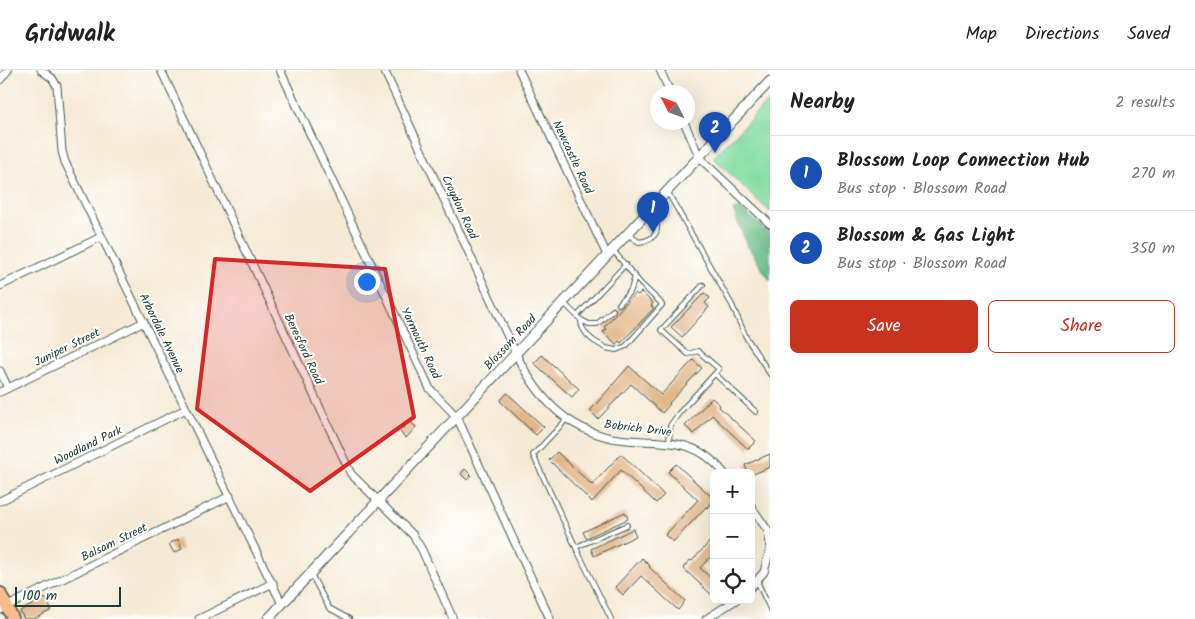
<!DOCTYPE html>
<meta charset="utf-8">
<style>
:root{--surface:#fff;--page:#f2f2f2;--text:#222;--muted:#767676;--line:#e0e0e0;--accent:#c8321e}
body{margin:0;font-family:Kalam,sans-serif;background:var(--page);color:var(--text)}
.controls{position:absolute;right:15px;bottom:15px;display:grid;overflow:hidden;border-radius:8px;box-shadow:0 5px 20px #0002}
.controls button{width:45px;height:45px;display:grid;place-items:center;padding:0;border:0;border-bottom:1px solid var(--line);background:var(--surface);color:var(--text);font:25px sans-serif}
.compass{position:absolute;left:650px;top:15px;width:45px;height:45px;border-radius:50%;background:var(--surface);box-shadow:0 5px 20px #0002;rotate:312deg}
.scale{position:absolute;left:15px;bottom:12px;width:106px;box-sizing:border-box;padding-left:5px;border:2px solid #1f3d34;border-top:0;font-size:14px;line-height:18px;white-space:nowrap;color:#1f3d34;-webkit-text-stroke:4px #fff;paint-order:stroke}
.you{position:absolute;left:366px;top:211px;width:18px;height:18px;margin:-12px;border:4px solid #fff;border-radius:50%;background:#1a73e8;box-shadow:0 0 0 8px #1a73e833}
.badge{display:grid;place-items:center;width:32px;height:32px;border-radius:50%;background:var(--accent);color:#fff;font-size:16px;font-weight:700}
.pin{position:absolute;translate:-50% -41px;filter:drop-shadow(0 1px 2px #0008)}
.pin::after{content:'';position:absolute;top:26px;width:18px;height:15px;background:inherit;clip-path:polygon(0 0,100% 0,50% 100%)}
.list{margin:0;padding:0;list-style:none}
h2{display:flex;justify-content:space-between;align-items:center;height:65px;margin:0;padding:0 20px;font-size:21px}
h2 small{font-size:16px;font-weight:400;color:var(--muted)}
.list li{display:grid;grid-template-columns:32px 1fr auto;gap:15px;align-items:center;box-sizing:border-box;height:75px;padding:0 20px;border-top:1px solid var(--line)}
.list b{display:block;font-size:19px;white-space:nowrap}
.list p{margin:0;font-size:16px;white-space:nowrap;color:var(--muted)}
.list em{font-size:16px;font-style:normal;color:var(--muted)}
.actions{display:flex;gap:10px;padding:15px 20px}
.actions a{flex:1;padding:11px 0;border:1px solid var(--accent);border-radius:8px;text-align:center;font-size:18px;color:var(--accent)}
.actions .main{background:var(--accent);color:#fff}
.icon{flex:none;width:28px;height:28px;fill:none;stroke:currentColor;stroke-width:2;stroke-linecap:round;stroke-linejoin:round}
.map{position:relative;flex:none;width:770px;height:549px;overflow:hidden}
header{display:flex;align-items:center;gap:30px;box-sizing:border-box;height:70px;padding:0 25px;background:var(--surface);border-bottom:1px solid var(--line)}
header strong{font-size:24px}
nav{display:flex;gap:28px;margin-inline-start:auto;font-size:18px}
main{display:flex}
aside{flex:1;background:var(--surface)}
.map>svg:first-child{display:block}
.green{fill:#83dca1;stroke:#518c6a}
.forest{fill:#6abc87;stroke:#447c5e}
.building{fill:#e1b688}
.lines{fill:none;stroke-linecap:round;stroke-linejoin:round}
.service-casing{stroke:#3f574c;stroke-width:6}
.minor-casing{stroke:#3f574c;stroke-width:9}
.tertiary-casing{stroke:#3f574c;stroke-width:11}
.primary-casing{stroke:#3f574c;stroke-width:14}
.service{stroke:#fff;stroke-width:4}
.minor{stroke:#fff;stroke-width:7}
.tertiary{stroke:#fff;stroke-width:9}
.primary{stroke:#f9bc8a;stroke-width:11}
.marked{fill:#d62828;fill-opacity:0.2;stroke:#d62828;stroke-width:4;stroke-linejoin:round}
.labels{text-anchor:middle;stroke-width:4;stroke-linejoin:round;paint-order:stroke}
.street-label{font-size:12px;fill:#1f3d34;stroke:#fff}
</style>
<header>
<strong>Gridwalk</strong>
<nav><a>Map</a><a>Directions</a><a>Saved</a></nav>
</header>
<main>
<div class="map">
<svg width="770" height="549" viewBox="0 0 770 549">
<rect width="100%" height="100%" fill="#fff"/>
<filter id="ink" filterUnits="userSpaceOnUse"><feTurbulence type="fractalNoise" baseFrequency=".02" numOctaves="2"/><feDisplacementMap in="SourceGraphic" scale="10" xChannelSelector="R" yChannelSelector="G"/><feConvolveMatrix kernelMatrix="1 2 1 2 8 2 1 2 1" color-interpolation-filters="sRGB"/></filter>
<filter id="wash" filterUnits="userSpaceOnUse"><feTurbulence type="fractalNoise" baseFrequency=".0096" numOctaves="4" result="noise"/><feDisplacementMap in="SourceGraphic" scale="20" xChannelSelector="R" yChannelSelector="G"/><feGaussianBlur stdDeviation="1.12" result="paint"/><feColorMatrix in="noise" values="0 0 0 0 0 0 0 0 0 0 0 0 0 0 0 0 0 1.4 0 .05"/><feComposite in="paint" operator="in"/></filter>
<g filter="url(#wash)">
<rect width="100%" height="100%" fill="#f5ead5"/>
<!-- green -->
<path class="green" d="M766,33l4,4v105l-57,-54z"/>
<!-- forest -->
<path class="forest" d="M741,138l29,26v47l-23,-36 -14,-35z"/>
<g id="blocks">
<!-- building -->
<g class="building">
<path d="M641,222l12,11 -2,3 3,2 -33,35 -2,-2 -3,3 -13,-12 3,-3 -2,-2 31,-34 3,2z"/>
<path d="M704,223l6,5 -5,5 4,4 -27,30 -11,-10z"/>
<path d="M542,285l37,34 -7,8 -38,-34z"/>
<path d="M693,290l9,8 -33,35 1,1 -8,9 -31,-29 -33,35 -8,-8 39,-45 32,29z"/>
<path d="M507,323l37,34 -8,8 -36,-34z"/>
<path d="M712,328l8,7 -1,2 37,34 -8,8 -36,-34 -18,19 -9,-8z"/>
<path d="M409,351l7,6 -10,11 -6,-6z"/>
<path d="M557,382l35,33 29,-31 43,41 -8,8 -35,-33 -29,32 -43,-42z"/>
<path d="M770,384v13l-19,8v-2h-3l-3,-8z"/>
<path d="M676,394l38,35v2l-7,7 -1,-1 -33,35 -8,-7 33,-35 -30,-28z"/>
<path d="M465,399l6,6 -4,5 -6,-6z"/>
<path d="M625,442l3,7 -42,19 -3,-6z"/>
<path d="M633,459l3,7 -42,20 -3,-7z"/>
<path d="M714,467v16l-14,15 14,13v16l-31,-29 7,-8 2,1z"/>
<path d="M178,469l4,10 -8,4 -5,-9z"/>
<path d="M642,488l8,8 -1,1 36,34 -7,9 -37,-34 -18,19 -8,-8z"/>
<path d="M45,528l6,11 -1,2 -16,8h-10l-4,-8z"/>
</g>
</g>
</g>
<g filter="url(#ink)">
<use href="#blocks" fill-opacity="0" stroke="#3f574c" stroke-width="1"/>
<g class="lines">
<!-- service casing -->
<g class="service-casing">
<g id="service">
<path d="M667,121l65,114 14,32 24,37"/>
<path d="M627,164l12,8c21,-3 23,-17 10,-32"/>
<path d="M563,232l18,18 1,7 5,8 7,6 12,7 10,2 10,-4 36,-41 -2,-3 -19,-18 -29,-35"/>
<path d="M619,234l12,-14 4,-14"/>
<path d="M577,246l49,-52"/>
<path d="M581,250l8,4h8l16,-14"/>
<path d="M715,304l41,38"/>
<path d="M567,349l-34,36 44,95 34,69"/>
<path d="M669,373l1,-17 9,-13 40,-44 -21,-18 -10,3 -27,-24 42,-45"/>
<path d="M576,477l51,-22"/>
<path d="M311,504l18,34 20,11"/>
<path d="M757,511l13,28"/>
</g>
</g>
<!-- minor casing -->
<g class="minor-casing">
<g id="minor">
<path d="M41,0l11,8 5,8 5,65 3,11 217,442"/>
<path d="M161,0l190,404 62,61 9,15 31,69"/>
<path d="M280,0l150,319 27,28 93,202"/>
<path d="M384,0l132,284c21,42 48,74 96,84 45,8 79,-6 112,35"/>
<path d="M519,0l88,185"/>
<path d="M660,0l10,22"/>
<path d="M0,10l8,-10"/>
<path d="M684,52l15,34 6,7 65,61"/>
<path d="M0,216l101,-49"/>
<path d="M0,301l8,17"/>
<path d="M0,322l144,-70"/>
<path d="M0,431l186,-92"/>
<path d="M751,436l17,25 2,13"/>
<path d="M751,517l13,-15 6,-23"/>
<path d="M0,540l230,-114"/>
<path d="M199,549l74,-36"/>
<path d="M706,549l30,-19"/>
</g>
</g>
<!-- tertiary casing -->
<g class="tertiary-casing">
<path id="tertiary" d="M268,549l502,-538"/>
</g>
<!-- primary casing -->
<g class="primary-casing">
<path id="primary" d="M0,523l13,26"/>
</g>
<!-- service -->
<use href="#service" class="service"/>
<!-- minor -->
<use href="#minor" class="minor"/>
<!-- tertiary -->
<use href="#tertiary" class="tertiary"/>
<!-- primary -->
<use href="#primary" class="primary"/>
</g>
</g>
<!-- marked area -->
<path class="marked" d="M215,189l170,10 29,148 -104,74 -113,-82z"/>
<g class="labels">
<!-- street labels -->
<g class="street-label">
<text transform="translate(573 87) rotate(65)" y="4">Newcastle Road</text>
<text transform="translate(460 137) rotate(65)" y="4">Croydon Road</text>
<text transform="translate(162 263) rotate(64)" y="4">Arbordale Avenue</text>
<text transform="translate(510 272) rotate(-47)" y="4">Blossom Road</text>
<text transform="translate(421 273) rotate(65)" y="4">Yarmouth Road</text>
<text transform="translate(67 277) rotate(-26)" y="4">Juniper Street</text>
<text transform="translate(304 279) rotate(65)" y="4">Beresford Road</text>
<text transform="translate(638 358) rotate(7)" y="4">Bobrich Drive</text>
<text transform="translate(88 375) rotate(-26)" y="4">Woodland Park</text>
<text transform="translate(114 472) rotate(-26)" y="4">Balsam Street</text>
</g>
</g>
</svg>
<div class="controls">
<button>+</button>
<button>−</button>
<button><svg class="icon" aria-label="locate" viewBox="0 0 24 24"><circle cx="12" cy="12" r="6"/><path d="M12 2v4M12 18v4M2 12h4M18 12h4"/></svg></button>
</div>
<svg class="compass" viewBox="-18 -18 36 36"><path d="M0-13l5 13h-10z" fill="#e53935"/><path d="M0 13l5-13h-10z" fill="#767676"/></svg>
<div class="scale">100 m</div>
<div class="you"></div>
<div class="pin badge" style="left:653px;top:163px;background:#1a4fb4">1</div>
<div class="pin badge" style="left:715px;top:83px;background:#1a4fb4">2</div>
</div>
<aside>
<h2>Nearby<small>2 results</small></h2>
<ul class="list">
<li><span class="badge" style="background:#1a4fb4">1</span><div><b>Blossom Loop Connection Hub</b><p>Bus stop · Blossom Road</p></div><em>270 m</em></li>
<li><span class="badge" style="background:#1a4fb4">2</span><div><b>Blossom &amp; Gas Light</b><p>Bus stop · Blossom Road</p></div><em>350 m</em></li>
</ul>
<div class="actions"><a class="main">Save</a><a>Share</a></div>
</aside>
</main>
